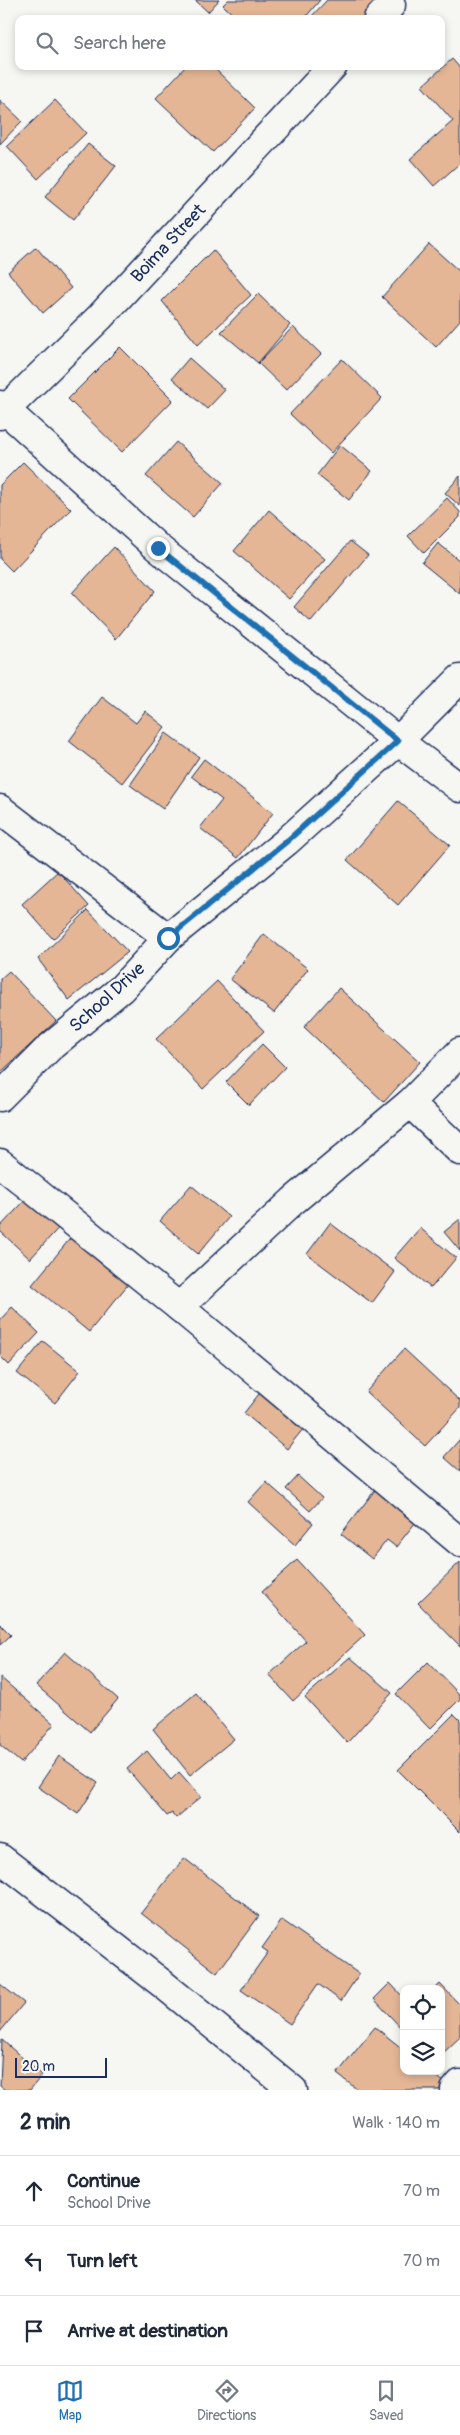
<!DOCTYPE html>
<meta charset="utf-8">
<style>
:root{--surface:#fff;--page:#f2f2f3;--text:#1f2937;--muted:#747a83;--line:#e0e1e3;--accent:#1f6fb2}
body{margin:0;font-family:Pangolin,sans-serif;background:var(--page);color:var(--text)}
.controls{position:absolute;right:15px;bottom:15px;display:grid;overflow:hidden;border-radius:10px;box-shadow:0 2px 8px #0003}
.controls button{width:45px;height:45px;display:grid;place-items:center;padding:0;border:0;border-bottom:1px solid var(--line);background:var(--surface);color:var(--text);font:25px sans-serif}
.scale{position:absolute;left:15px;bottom:12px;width:92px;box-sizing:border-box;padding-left:5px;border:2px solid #1b2f5e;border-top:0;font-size:14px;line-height:18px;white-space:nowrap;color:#1b2f5e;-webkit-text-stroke:4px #f6f6f2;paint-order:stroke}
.stop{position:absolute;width:15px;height:15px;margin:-11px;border:4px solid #1f6fb2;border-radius:50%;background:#fff}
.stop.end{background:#1f6fb2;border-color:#fff;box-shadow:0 1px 5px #0008}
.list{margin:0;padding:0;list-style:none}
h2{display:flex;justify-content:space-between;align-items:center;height:65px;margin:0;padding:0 20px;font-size:21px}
h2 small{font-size:16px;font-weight:400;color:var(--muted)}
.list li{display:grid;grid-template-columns:32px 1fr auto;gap:15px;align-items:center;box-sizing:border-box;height:70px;padding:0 20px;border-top:1px solid var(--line)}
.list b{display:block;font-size:19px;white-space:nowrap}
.list p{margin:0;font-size:16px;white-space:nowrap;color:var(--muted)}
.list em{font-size:16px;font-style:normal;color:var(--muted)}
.icon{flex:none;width:28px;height:28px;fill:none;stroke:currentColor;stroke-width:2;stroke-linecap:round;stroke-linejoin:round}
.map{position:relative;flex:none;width:460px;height:2090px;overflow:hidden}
.search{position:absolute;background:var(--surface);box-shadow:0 2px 8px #0003;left:15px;right:15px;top:15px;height:55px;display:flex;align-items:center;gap:12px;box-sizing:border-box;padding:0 18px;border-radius:10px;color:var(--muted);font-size:19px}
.sheet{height:275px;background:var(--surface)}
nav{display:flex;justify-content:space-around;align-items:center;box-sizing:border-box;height:70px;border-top:1px solid var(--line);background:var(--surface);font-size:14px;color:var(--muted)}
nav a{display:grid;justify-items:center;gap:2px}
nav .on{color:var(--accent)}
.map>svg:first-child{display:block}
.building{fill:#e4b695;stroke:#1b2f5e}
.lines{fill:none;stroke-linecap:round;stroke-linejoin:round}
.minor-casing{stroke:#1b2f5e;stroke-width:31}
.minor{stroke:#f6f6f2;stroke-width:28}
.route{stroke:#1f6fb2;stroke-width:6}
.labels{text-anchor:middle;stroke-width:5;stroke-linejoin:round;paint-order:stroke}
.street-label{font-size:18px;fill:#1b2f5e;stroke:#f6f6f2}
</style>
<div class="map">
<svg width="460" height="2090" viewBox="0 0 460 2090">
<rect width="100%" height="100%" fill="#f6f6f2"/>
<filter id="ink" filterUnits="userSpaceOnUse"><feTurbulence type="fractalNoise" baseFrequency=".02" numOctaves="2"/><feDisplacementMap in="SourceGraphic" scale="10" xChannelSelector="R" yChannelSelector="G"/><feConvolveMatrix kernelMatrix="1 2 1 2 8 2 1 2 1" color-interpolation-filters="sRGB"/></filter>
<g filter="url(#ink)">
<!-- building -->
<g class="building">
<path d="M195,0h24l-11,12z"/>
<path d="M228,0h92l-16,19h-66l-15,-14z"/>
<path d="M327,0h52l-18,19h-52z"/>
<path d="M452,59l8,9v95l-26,23 -24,-27 43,-38 -31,-35z"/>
<path d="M186,66h26l43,42 -42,44 -57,-54z"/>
<path d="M0,100l22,21 -22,23z"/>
<path d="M55,100l31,33 -48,46 -31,-33z"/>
<path d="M88,144l28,22 -43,54 -28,-23z"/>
<path d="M429,244l31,28v48l-24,27 -54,-50z"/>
<path d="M36,247l35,41 -28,25 -35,-41z"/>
<path d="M213,250l38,45 -53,50 -36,-44z"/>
<path d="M258,294l32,31 -32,38 -37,-31z"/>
<path d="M293,327l28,27 -35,36 -28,-27z"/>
<path d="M120,347l53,53 -51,52 -54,-53z"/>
<path d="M189,358l36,32 -18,19 -35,-31z"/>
<path d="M342,359l40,39 -51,55 -41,-39z"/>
<path d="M176,442l47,41 -30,34 -47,-41z"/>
<path d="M340,445l32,26 -23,29 -32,-25z"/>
<path d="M23,462l48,47 -59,62 -12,-12v-74z"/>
<path d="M460,476v30l-15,-13z"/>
<path d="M447,498l13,14v5l-36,36 -16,-17z"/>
<path d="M269,510l56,49 -36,40 -55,-48z"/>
<path d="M350,541l18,14 -57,67 -17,-15z"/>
<path d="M438,543l22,18v33l-38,-31z"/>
<path d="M114,547l41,44 -39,48 -44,-46z"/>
<path d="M102,697l34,26 9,-12 20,16 -43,56 -53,-42z"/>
<path d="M166,733l33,24 -36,52 -33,-24z"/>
<path d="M204,759l69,54 -35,45 -38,-30 22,-28 -31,-24z"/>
<path d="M398,801l52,44 -52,60 -51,-45z"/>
<path d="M58,871l31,35 -36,33 -31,-35z"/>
<path d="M88,910l40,42 -59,48 -31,-41z"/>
<path d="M264,934l44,35 -34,44 -44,-34z"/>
<path d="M9,971l47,50 -56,52v-94z"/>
<path d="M217,981l47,50 -61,58 -47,-50z"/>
<path d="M339,988l81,74 -36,40 -80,-75z"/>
<path d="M262,1044l23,23 -36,38 -23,-23z"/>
<path d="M191,1185l38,32 -31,37 -38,-33z"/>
<path d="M31,1194l31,30 -32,35 -30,-28v-4z"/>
<path d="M460,1219v32l-16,-19z"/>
<path d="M330,1223l65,49 -23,31 -65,-49z"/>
<path d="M82,1224l57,47 -50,61 -57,-47z"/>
<path d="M420,1228l36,30 -25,30 -37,-30z"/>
<path d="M12,1307l27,26 -30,32 -9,-9v-36z"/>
<path d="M43,1341l37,30 -25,32 -38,-30z"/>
<path d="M404,1349l56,52v7l-35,38 -59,-54z"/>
<path d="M263,1389l44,35 -20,25 -43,-36z"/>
<path d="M460,1439v32l-16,-14z"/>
<path d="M298,1476l24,22 -12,13 -24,-22z"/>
<path d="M266,1482l47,41 -18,22 -47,-43z"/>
<path d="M379,1485l40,33 -23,29 -9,-7 -15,19 -31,-25z"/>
<path d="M297,1560l68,75 -72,66 -24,-26 37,-34 -44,-49z"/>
<path d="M460,1562v84l-42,-43z"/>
<path d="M0,1624l11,11 -11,10z"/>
<path d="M65,1652l53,47 -28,33 -54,-47z"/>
<path d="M350,1657l42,36 -45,50 -42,-46z"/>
<path d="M428,1662l32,33v4l-30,30 -34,-35z"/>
<path d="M0,1677l54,47 -33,39 -21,-18z"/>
<path d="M196,1693l38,46 -44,36 -37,-46z"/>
<path d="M454,1714l6,6v112l-62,-62z"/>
<path d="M147,1751l24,29 8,-8 22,25 -25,21 -4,-5 -5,3 -40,-47z"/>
<path d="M59,1756l39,27 -20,31 -40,-27z"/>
<path d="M184,1858l75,58 -42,57 -76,-60z"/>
<path d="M282,1920l77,54 -18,27 -23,-17 -28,40 -49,-34 27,-38 -6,-4z"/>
<path d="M390,1983l14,15v33l-30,-32z"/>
<path d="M0,1984l24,19 -24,29z"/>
<path d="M440,1984l20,21v32l-19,18v-66h-6z"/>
<path d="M375,2027l29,23v21h26l15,12 -6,7h-81l-21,-16z"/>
<path d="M2,2040l40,35 -12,15h-25l-5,-4z"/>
</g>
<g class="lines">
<!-- minor casing -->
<g class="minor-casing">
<g id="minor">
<path d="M378,19l13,-14"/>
<path d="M0,405l158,143 240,193 62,47"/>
<path d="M0,415l100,-98 233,-251"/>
<path d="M0,809l168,129"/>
<path d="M0,1097l49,-49 72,-59 47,-51 118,-96 112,-101 62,-62"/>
<path d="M410,1103l50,48"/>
<path d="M0,1163l179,144 281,235"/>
<path d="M179,1307l114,-106 117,-98 50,-51"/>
<path d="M0,1858l164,127 129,105"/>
<path d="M455,2090l5,-6"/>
</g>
</g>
<!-- minor -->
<use href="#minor" class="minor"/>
</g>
</g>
<g class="lines" filter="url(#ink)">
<!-- route -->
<path class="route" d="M158,548l240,193 -112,101 -118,96"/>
</g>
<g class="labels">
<!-- street labels -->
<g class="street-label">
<text transform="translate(168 243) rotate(-47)" y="6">Boima Street</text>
<text transform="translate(107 997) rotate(-42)" y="6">School Drive</text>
</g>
</g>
</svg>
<div class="controls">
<button><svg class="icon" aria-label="locate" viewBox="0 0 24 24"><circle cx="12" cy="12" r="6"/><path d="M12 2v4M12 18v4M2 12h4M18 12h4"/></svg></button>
<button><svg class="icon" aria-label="layers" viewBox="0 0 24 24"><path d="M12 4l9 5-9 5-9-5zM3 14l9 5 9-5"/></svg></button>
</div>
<div class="scale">20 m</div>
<div class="stop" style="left:168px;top:938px"></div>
<div class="stop end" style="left:158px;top:548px"></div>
<div class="search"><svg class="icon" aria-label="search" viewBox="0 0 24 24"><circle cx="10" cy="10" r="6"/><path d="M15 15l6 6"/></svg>Search here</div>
</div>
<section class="sheet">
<h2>2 min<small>Walk · 140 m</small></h2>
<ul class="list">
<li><svg class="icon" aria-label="ahead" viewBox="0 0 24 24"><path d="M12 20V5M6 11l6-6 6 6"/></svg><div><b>Continue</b><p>School Drive</p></div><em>70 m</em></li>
<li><svg class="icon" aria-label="left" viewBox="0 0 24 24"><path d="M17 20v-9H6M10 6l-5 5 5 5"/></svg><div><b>Turn left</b></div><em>70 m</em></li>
<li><svg class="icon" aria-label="arrive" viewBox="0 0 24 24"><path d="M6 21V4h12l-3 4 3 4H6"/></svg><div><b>Arrive at destination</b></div></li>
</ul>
</section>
<nav>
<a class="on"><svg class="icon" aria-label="map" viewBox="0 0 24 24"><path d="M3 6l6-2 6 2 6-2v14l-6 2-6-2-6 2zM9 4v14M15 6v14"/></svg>Map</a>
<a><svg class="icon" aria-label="directions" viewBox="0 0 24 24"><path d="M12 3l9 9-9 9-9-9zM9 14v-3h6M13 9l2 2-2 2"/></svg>Directions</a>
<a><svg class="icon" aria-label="saved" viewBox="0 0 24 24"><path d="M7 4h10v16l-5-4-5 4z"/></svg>Saved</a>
</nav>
